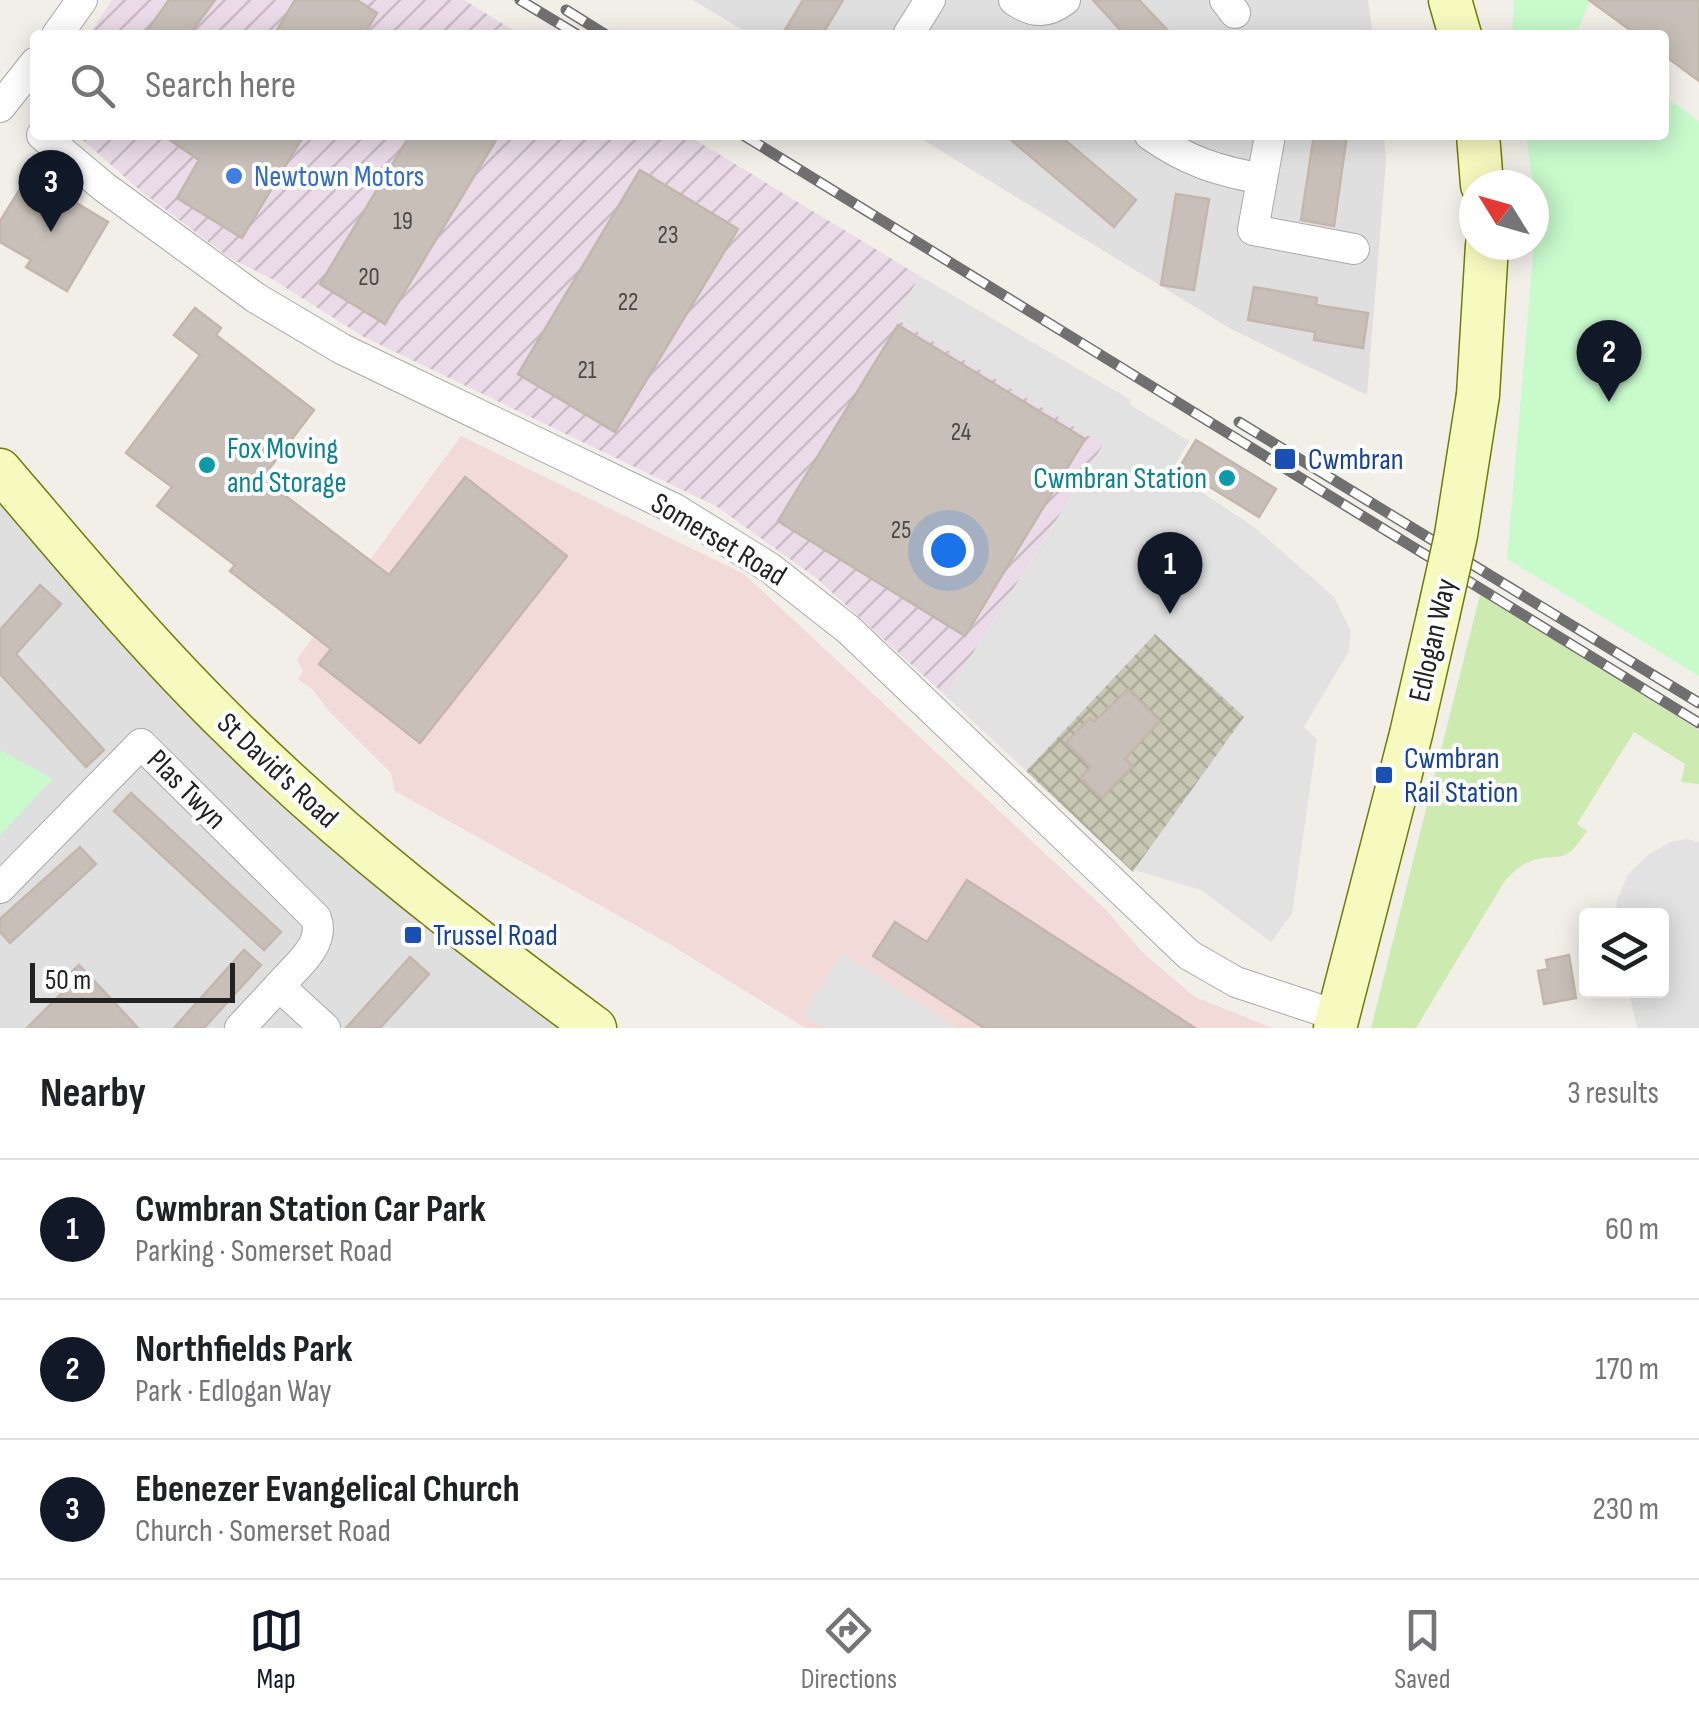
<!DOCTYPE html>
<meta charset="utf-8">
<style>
:root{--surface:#fff;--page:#f6f6f6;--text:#202124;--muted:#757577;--line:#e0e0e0;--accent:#111827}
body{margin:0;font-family:"Sofia Sans Condensed",sans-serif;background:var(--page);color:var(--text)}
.controls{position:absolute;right:30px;bottom:30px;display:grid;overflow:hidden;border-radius:10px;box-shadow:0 5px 25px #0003}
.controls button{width:90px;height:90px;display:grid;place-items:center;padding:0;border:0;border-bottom:2px solid var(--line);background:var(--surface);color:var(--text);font:50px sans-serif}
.compass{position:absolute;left:1459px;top:170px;width:90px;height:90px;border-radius:50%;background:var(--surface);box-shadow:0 5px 25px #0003;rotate:307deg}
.scale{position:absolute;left:30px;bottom:25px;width:205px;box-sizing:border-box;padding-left:10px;border:5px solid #222;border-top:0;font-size:28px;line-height:35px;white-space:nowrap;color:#222;-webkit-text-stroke:8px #fff;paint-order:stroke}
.you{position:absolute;left:948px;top:550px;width:35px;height:35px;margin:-25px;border:8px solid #fff;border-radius:50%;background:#1a73e8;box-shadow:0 0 0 15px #1a73e833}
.badge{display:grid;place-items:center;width:65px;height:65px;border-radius:50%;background:var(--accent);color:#fff;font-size:32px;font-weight:700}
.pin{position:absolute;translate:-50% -82px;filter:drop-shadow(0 2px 5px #0008)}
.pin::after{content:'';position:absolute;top:52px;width:35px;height:30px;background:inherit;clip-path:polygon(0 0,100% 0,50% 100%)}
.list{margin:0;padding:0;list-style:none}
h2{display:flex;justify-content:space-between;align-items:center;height:130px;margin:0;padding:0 40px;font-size:42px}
h2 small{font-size:32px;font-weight:400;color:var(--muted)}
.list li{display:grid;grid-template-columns:65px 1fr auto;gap:30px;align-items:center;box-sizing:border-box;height:140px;padding:0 40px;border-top:2px solid var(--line)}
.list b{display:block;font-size:38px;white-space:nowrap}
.list p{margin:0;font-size:32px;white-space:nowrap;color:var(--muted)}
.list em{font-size:32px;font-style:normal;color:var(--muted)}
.icon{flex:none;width:55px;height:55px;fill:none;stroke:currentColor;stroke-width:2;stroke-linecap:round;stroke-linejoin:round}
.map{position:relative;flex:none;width:1699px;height:1028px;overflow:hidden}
.search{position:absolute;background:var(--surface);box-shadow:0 5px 25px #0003;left:30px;right:30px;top:30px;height:110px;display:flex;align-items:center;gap:25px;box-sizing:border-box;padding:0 35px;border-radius:10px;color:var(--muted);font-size:38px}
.sheet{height:550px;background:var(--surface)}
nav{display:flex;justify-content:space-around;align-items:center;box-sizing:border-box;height:140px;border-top:2px solid var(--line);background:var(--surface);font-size:28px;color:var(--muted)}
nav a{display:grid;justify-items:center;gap:5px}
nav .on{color:var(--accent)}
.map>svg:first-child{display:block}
.residential{fill:#e0dfdf}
.commercial{fill:#f2dad9}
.industrial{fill:url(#industrial-furrows)}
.construction{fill:url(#construction-cross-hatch)}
.grass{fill:#cdebb0}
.park{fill:#c8facc}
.parking{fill:#e2e2e2}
.building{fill:#c7bfb8;stroke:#c4b6ab;stroke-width:2.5}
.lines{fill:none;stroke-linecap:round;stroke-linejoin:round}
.street-casing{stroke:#a9a9a9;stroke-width:32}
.secondary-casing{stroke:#707d05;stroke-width:45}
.street{stroke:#fff;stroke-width:30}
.secondary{stroke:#f7fabf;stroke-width:42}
.rail-casing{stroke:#707070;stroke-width:11}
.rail{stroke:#fff;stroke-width:8;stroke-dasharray:22;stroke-linecap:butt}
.secondary-bridge-casing{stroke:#707d05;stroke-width:45;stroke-linecap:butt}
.secondary-bridge{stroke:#f7fabf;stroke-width:42}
.shop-dot{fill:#3f7fe0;stroke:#fff;stroke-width:4}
.transit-dot{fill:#1a4fb4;stroke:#fff;stroke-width:4}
.culture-dot{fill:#0f9aa8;stroke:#fff;stroke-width:4}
.labels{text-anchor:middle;stroke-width:8;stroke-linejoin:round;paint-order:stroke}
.number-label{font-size:25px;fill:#4b4948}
.shop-label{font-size:30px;fill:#366cbe;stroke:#fff;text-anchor:start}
.culture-label{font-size:30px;fill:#0d838f;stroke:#fff;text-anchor:start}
.transit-label{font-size:30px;fill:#164399;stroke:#fff;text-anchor:start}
.street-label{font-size:30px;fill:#222;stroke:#fff}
</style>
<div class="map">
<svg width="1699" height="1028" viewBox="0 0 1699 1028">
<defs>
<pattern id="industrial-furrows" width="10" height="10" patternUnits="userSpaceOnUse" patternTransform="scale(2.5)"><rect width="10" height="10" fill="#ebdbe8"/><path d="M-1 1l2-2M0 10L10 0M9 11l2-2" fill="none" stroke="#c9bcc7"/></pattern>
<pattern id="construction-cross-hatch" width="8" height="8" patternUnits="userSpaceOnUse" patternTransform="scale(2.5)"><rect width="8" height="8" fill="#c7c7b4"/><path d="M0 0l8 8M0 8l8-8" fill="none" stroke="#abab9a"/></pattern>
</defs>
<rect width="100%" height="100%" fill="#f2efe9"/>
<!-- residential -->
<g class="residential">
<path d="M693,0h675l5,35h-622z"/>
<path d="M915,135h469l2,26 -19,234 -136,-66z"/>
<path d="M0,470l151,174 444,384h-595z"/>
</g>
<!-- commercial -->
<path class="commercial" d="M461,436l283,138 362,336 36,42 53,45 78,31h-468l-134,-83 -276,-154 -4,-18 -62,-62 -16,-21 -15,-11 5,-8 -6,-12z"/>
<!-- industrial -->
<g class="industrial">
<path d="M112,0h352l57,35h-432z"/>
<path d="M77,135h610l233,141 -25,42 209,126 -158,252 -131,-119 -99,-71 -352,-169 -92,-58 -42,-21 -88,-66z"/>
</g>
<!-- construction -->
<path class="construction" d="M1155,633l90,84 -112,155 -107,-101z"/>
<!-- grass -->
<path class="grass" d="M1480,595l219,135v54l-18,-2 4,-18 -51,-32 -57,92 10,7c-25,37 -24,20 -56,30 -12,4 -19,13 -27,21l-88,146h-45z"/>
<!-- park -->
<g class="park">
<path d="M1514,0h76l-14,35h-64z"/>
<path d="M1664,96l35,25v555l-192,-117 27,-314 2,-41 -10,-69h138z"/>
<path d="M0,750l53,29 -53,56z"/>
</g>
<!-- parking -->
<g class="parking">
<path d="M920,276l211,124 -2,4 60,37 -25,42 8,5 15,-1 13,4 54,36 80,70 17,34 -2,20 -45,76 13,12 -25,175 -21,28 -70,-52 -67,-20 110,-153 -89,-83 -129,137 -80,-75 158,-251 -209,-127z"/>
<path d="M1687,839l12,3v186h-62l-8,-37h33v-75l-46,-1 1,-15 11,-26 20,-19 22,-13z"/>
<path d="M842,954l116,74h-133l-22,-13z"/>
</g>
<!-- building -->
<g class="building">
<path d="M169,0h46l-26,35h-45z"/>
<path d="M295,0h62l20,13 -13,22h-90z"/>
<path d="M803,0h40l-21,35h-40z"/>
<path d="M1093,0h46l33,35h-47z"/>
<path d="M1589,0h110v81l-35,-26v-20h-27z"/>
<path d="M163,135h141l-62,103 -65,-40 22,-38z"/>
<path d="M410,135h89l-114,189 -65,-40z"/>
<path d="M1005,135h54l77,65 -22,27z"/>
<path d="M1314,135h33l-13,91 -33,-6z"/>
<path d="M640,170l98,59 -123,203 -97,-58z"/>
<path d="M20,189l39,23 9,-14 40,24 -41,69 -41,-24 5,-7 -31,-18v-21z"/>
<path d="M1176,194l33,5 -15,91 -33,-5z"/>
<path d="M1254,287l63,11 -1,7 52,8 -5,35 -49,-8 1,-8 -67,-12z"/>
<path d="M195,308l26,20 -5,7 98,75 -52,68 127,97 76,-98 102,79 -147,187 -101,-79 12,-15 -101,-78 5,-6 -78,-59 15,-19 -46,-34 74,-98 -26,-20z"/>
<path d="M898,325l187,114 -120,197 -187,-115z"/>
<path d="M1196,440l80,49 -17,28 -80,-49z"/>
<path d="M40,585l21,19 -45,50 88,96 -18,17 -86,-93v-44z"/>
<path d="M1128,689l32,32 -35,38 8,7 -31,32 -22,-20 11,-11 -25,-24 24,-25 4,4z"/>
<path d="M131,793l150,139 -17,18 -150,-139z"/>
<path d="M80,847l16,17 -86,79 -10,-11v-13z"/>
<path d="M967,880l228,148h-211l-111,-72 22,-34 32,20z"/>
<path d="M244,950l17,15 -57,63h-30z"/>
<path d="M1569,955l7,43 -32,6 -6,-33 10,-2 -2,-9z"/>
<path d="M410,957l19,17 -49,54h-34z"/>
<path d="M79,965l21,22 38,41h-111l38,-38 -6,-6z"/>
</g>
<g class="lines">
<!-- street casing -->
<g class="street-casing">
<g id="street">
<path d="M1014,0c19,13 32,14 51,0"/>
<path d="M1225,0l10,13"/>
<path d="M57,35l25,-35"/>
<path d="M908,35l22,-35"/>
<path d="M0,107l35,-44"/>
<path d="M42,135l62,52 152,111 86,51 333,160 95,59 79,62 340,325 47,27 102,34"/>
<path d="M1150,135c39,27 66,35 112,44"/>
<path d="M1270,135l-17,95 101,19"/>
<path d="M0,888l141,-144 175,174c10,27 -21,49 -37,68"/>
<path d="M240,1028l39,-42 46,42"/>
</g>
</g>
<!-- secondary casing -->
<g class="secondary-casing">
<g id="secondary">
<path d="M1450,0l10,35"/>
<path d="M1478,135l4,50"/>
<path d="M1478,395l9,-150"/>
<path d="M0,470c75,88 150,178 233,259 112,111 236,206 362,299"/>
<path d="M1335,1028l76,-294 27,-118"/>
</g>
</g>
<!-- street -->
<use href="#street" class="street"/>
<!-- secondary -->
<use href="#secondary" class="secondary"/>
<!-- rail casing -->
<g class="rail-casing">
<g id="rail">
<path d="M520,0l58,35"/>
<path d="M566,10l40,25"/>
<path d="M743,135l956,588"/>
<path d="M1239,422l460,281"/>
</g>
</g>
<!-- rail -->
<use href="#rail" class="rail"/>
<!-- secondary-bridge casing -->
<g class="secondary-bridge-casing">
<path id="secondary-bridge" d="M1438,616l18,-81 22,-140"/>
</g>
<!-- secondary-bridge -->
<use href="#secondary-bridge" class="secondary-bridge"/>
</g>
<!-- markers -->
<circle class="shop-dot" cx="234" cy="176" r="10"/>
<g class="transit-dot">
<rect x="1273" y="447" width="24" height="24" rx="5"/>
<rect x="1374" y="765" width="20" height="20" rx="5"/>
<rect x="403" y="925" width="20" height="20" rx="5"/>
</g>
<g class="culture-dot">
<circle cx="207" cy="465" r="10"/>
<circle cx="1227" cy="478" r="10"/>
</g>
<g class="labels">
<!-- number labels -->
<g class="number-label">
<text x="403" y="229">19</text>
<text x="668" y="243">23</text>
<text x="369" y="285">20</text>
<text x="628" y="310">22</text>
<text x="587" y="378">21</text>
<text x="961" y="440">24</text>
<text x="901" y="538">25</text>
</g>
<!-- shop labels -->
<g class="shop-label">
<text x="254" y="186">Newtown Motors</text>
</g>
<!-- culture labels -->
<g class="culture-label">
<text x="227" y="458">Fox Moving<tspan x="227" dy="34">and Storage</tspan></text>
<text x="1207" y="488" text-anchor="end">Cwmbran Station</text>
</g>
<!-- transit labels -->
<g class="transit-label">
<text x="1308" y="469">Cwmbran</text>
<text x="1404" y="768">Cwmbran<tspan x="1404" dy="34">Rail Station</tspan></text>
<text x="433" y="945">Trussel Road</text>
</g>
<!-- street labels -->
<g class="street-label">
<text transform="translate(719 539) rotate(31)" y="10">Somerset Road</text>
<text transform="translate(1432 640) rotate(-77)" y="10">Edlogan Way</text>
<text transform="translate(278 770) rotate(43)" y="10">St David's Road</text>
<text transform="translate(187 789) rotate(45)" y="10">Plas Twyn</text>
</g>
</g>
</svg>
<div class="controls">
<button><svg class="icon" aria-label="layers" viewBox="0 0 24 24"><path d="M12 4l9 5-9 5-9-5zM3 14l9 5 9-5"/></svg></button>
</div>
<svg class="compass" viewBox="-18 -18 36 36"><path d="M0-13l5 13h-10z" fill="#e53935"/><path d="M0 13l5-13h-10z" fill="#757577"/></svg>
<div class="scale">50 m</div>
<div class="you"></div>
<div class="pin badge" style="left:1170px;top:614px">1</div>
<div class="pin badge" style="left:1609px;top:402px">2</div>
<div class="pin badge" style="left:51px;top:232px">3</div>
<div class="search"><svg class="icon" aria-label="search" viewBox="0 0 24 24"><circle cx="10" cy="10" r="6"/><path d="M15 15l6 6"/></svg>Search here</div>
</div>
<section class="sheet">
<h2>Nearby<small>3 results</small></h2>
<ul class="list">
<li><span class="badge">1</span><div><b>Cwmbran Station Car Park</b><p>Parking · Somerset Road</p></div><em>60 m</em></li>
<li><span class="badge">2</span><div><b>Northfields Park</b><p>Park · Edlogan Way</p></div><em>170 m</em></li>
<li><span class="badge">3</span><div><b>Ebenezer Evangelical Church</b><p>Church · Somerset Road</p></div><em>230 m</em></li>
</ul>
</section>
<nav>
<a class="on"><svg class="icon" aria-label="map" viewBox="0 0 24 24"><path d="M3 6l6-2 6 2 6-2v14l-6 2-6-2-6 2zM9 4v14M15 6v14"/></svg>Map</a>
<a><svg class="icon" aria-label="directions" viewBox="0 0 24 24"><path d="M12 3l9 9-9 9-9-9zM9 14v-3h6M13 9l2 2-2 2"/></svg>Directions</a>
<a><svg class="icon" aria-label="saved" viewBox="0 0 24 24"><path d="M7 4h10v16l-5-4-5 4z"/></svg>Saved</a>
</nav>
